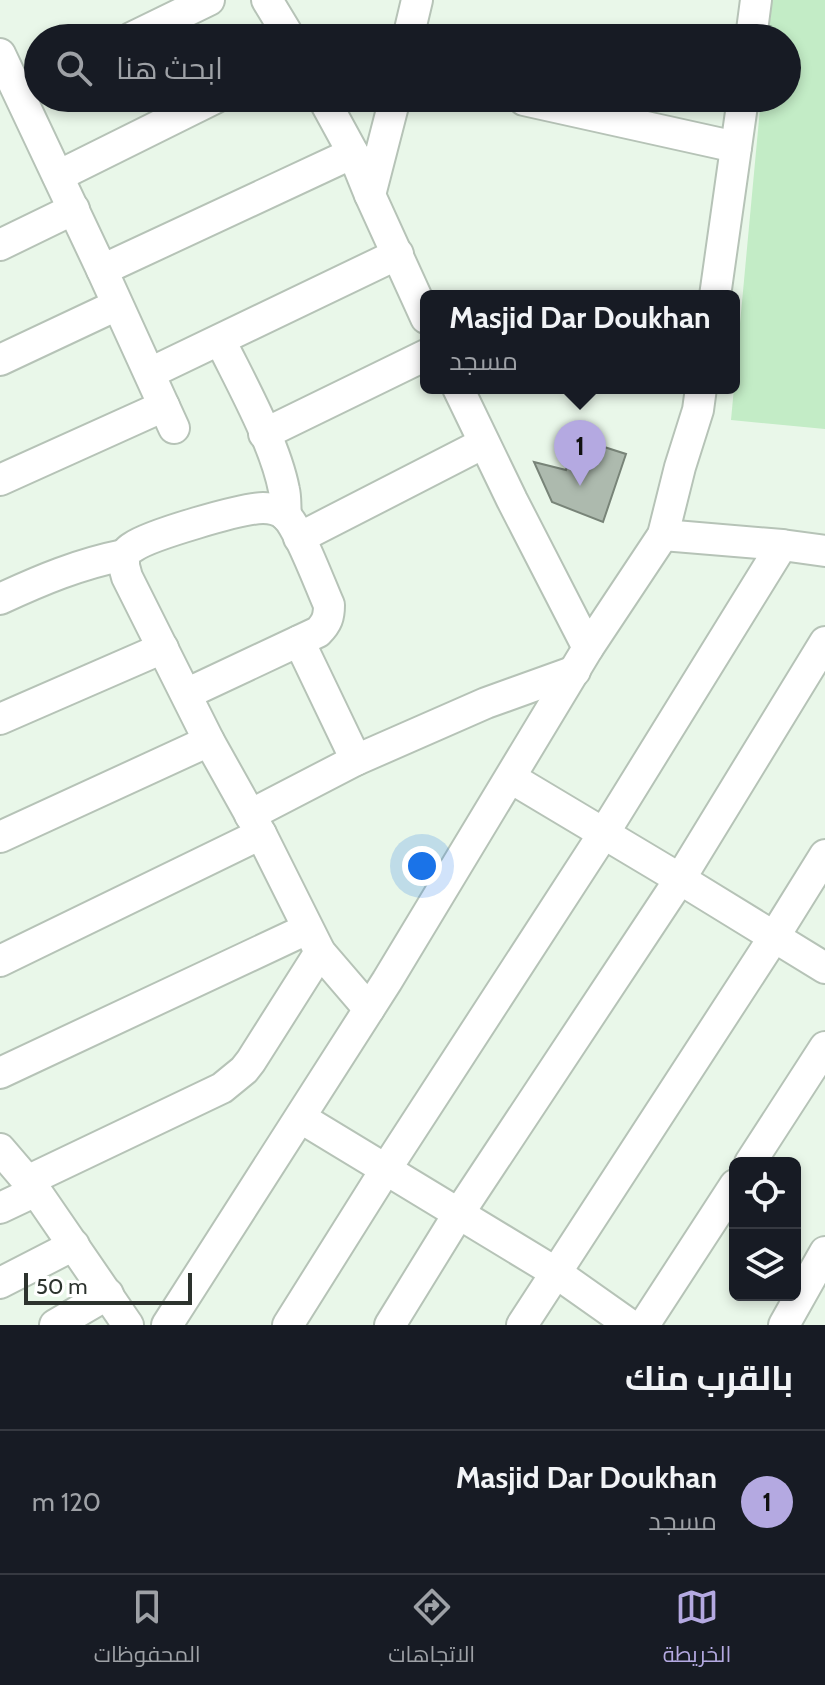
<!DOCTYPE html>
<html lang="ar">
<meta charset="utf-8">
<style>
:root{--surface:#171b24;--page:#20242c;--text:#f1f3f6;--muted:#9ea1a6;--line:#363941;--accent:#b4a9e1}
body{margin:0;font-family:Cabin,Cairo,sans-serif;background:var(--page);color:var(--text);direction:rtl}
.controls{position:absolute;right:24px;bottom:24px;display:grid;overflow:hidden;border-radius:12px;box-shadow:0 4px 12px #0003}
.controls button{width:72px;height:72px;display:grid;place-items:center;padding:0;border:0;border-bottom:2px solid var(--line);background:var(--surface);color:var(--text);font:40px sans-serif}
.scale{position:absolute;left:24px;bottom:20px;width:168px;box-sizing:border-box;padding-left:8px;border:4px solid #2d332e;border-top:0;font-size:22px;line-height:28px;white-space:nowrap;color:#2d332e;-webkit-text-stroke:6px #fff;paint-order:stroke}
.you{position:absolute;left:422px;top:866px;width:28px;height:28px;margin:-20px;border:6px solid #fff;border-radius:50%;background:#1a73e8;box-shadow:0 0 0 12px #1a73e833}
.badge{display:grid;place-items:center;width:52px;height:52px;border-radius:50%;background:var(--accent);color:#111;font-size:26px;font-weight:700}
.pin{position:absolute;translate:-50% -66px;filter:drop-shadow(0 2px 4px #0008)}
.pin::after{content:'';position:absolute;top:42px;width:28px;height:24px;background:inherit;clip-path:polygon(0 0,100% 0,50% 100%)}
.popup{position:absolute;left:420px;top:290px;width:320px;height:104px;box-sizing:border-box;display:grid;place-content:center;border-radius:12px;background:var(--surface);filter:drop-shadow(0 2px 6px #0005);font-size:26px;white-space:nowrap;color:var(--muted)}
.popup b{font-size:30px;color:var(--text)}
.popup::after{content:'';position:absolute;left:50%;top:100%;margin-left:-16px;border:16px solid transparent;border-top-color:var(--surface)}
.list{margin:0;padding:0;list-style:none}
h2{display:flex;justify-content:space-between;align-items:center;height:104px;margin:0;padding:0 32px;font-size:34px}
h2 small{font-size:26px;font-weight:400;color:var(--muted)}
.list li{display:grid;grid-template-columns:52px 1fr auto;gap:24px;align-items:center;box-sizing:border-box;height:144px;padding:0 32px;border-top:2px solid var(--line)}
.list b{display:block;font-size:30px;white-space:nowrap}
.list p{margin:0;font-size:26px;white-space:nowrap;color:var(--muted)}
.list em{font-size:26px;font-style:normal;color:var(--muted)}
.icon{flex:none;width:44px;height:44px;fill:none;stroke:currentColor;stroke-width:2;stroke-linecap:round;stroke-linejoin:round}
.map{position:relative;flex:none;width:825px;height:1325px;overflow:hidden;direction:ltr}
.search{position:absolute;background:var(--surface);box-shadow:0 4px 12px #0003;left:24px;right:24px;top:24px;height:88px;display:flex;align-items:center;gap:20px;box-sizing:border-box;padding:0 28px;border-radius:44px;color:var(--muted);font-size:30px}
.sheet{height:248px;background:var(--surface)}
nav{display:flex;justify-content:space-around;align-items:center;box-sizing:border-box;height:112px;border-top:2px solid var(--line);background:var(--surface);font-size:22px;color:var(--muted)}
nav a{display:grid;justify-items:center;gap:4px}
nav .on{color:var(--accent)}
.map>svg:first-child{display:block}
.green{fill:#c3ecc6}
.building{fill:#adbaae;stroke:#788478;stroke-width:2}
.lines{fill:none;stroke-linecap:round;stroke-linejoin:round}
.minor-casing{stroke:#b6c3b7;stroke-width:34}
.minor{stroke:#fff;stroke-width:30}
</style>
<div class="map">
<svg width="825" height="1325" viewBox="0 0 825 1325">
<rect width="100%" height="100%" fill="#e9f7e9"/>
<!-- green -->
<path class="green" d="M770,0h55v429l-94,-9 30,-322h26v-60h-20z"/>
<!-- building -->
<path class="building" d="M576,438l50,16 -23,68 -51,-20 -18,-40 32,8z"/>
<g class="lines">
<!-- minor casing -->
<g class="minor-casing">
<g id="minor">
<path d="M267,0l23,38"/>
<path d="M131,38l78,-38"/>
<path d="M408,38l9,-38"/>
<path d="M751,38l5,-38"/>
<path d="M0,54l102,216 72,158"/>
<path d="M323,98l30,55 17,42 56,123"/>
<path d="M524,100l212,47"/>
<path d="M58,176l157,-78"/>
<path d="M370,195l25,-97"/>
<path d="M0,245l74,-36"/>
<path d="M102,270l251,-117"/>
<path d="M715,296l28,-198"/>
<path d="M220,340c21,43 55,103 64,150 2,8 1,17 2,26"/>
<path d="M0,360l117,-55"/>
<path d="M150,373l248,-119"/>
<path d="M458,388l54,112 76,148 75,-113 17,-68 18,-57 3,-22"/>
<path d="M264,434l162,-79"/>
<path d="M0,480l164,-74"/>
<path d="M663,535l119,10 43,6"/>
<path d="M299,538l185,-95"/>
<path d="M0,599c41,-19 79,-35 124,-44"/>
<path d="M299,641l57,119"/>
<path d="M186,694l132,-62c9,-9 11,-15 11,-27 -9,-20 -30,-77 -43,-89 -6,-6 -15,-8 -23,-8 -21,0 -113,27 -130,39 -3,1 -7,6 -9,8v11l3,11 82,164 52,93 59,118 49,57"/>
<path d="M0,719l163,-71"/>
<path d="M511,778l169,101 145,89"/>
<path d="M250,815l106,-55 130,-57 89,-32"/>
<path d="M0,837l209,-96"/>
<path d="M0,961l261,-127"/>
<path d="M0,1073l307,-144"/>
<path d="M301,1118l254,154 75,53"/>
<path d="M0,1149l36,42 92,134"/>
<path d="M750,1163l75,-116"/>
<path d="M27,1181l195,-93 22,-18 7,-9 69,-109"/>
<path d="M0,1208l36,-17"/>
<path d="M0,1283l74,-38"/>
<path d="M55,1325l53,-31"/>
<path d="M167,1325l220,-344 201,-333"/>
<path d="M288,1325l98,-156 218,-336 178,-288"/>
<path d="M390,1325l69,-112 221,-334 145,-237"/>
<path d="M522,1325l252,-388 51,-82"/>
<path d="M644,1325l91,-140"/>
<path d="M784,1325l41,-73"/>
</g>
</g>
<!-- minor -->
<use href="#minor" class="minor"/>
</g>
</svg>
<div class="controls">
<button><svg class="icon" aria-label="locate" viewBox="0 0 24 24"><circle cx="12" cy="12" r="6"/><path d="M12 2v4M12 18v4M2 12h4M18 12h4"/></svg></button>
<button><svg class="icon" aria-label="layers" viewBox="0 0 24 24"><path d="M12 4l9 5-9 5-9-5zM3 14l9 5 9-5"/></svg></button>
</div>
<div class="scale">50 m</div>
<div class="you"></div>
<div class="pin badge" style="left:580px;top:486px">1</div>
<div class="popup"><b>Masjid Dar Doukhan</b>مسجد</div>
<div class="search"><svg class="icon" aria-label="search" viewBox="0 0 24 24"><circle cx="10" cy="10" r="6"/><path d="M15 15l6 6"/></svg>ابحث هنا</div>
</div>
<section class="sheet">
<h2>بالقرب منك<small></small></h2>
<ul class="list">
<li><span class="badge">1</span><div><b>Masjid Dar Doukhan</b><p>مسجد</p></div><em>120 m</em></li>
</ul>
</section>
<nav>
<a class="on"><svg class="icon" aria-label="map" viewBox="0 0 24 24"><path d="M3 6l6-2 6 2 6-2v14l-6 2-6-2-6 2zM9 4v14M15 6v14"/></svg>الخريطة</a>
<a><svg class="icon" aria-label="directions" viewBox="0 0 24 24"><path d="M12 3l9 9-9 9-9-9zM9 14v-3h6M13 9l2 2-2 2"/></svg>الاتجاهات</a>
<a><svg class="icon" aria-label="saved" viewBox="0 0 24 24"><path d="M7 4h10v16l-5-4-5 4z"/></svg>المحفوظات</a>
</nav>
